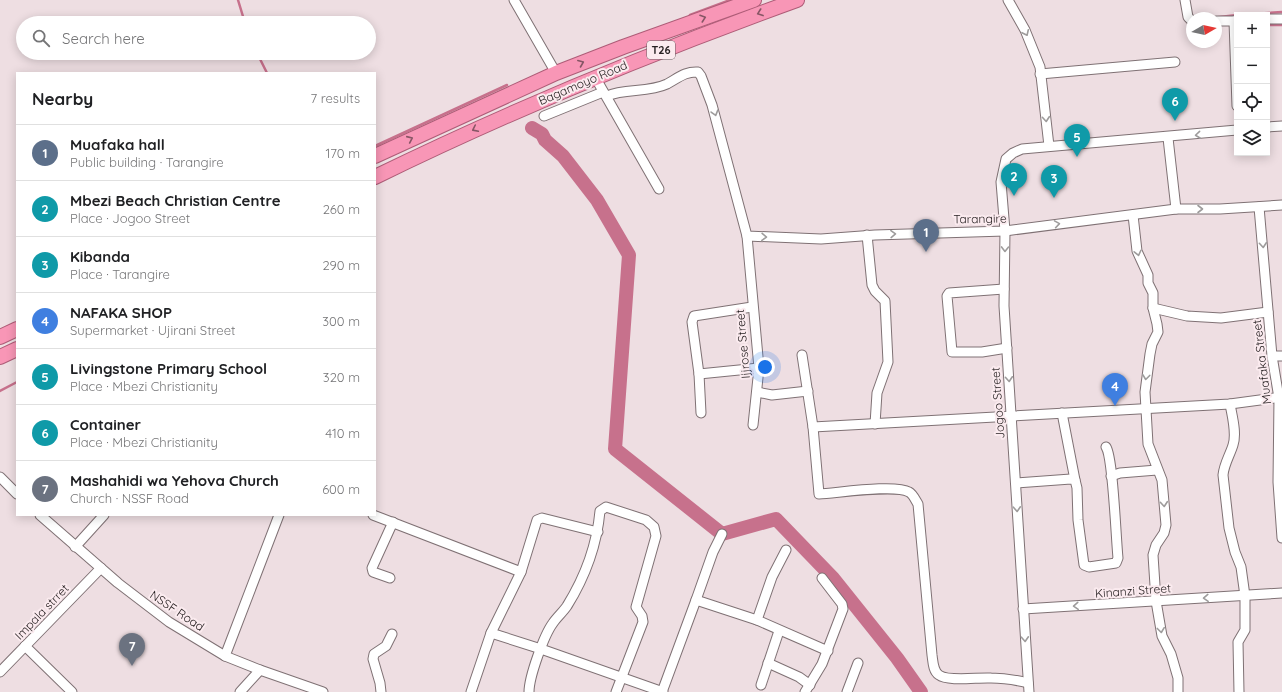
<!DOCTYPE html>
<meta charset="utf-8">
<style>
:root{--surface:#fff;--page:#f2f2f2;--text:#202124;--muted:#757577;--line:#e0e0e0;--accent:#2563eb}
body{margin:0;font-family:Quicksand,sans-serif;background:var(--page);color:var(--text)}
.controls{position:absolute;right:12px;top:12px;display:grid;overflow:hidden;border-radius:0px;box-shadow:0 2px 10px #0003}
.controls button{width:36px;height:36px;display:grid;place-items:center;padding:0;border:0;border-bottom:1px solid var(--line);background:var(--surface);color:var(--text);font:20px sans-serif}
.compass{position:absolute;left:1186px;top:12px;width:36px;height:36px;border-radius:50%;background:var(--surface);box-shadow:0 2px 10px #0003;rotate:81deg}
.you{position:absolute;left:765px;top:367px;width:14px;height:14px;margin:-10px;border:3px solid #fff;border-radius:50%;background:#1a73e8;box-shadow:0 0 0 6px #1a73e833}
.badge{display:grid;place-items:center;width:26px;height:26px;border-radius:50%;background:var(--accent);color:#fff;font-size:13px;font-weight:700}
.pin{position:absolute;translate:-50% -33px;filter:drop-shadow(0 1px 2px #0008)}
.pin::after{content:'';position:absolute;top:21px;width:14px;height:12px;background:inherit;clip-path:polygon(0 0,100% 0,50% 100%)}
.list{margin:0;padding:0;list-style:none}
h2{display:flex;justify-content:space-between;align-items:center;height:52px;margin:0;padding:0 16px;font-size:17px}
h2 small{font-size:13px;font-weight:400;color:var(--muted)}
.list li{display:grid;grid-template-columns:26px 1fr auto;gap:12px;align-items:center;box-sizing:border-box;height:56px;padding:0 16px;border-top:1px solid var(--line)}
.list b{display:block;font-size:15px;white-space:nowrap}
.list p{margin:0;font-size:13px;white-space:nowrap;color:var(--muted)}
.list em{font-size:13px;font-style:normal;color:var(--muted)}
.icon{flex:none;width:22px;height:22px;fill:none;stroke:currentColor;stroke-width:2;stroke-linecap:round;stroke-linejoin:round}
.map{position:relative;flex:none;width:1282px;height:692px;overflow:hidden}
.search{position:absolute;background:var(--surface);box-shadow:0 2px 10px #0003;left:16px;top:16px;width:360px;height:44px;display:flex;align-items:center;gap:10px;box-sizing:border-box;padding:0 14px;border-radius:22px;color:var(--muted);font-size:15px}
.panel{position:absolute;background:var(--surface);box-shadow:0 2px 10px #0003;left:16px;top:72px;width:360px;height:444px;border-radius:0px}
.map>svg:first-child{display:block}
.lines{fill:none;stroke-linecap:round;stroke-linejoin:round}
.stream{stroke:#c7718c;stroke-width:2.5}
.river{stroke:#c7718c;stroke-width:14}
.minor-casing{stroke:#7f7174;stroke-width:11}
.trunk-casing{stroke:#ae5c77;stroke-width:16}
.minor{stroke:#fff;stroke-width:9}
.trunk{stroke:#f896b6;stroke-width:14}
.oneway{stroke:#865665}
.oneway2{stroke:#9e9c9c}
.labels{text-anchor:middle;stroke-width:4;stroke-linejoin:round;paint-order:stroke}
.shield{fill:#fbebef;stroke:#675e60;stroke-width:1}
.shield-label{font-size:11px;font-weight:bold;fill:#282223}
.street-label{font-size:12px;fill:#282223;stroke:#fbebef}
</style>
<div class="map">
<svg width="1282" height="692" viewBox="0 0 1282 692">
<rect width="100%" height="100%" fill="#eedee2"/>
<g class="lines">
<!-- stream -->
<g class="stream">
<path d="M238,0l7,23"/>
<path d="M690,15l40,-15"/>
<path d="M1237,15l45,-3"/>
<path d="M1211,18l26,-3"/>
<path d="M1267,25h15"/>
<path d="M257,53l10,20"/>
<path d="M375,146l132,-61"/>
<path d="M0,391l17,-9"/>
</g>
<!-- river -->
<path class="river" d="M532,128l10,6 3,6 18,16 34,44 32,55 -14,194 107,85 54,-15 57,59 64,80 24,34"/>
<!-- minor casing -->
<g class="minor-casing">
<g id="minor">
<path d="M514,0l42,73"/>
<path d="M1008,0l17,30 15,37 9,79"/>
<path d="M1185,0l3,17 4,4"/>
<path d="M1267,19h15"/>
<path d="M1216,21h21"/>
<path d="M1234,21l3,85"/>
<path d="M1040,74l135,-12"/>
<path d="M595,77l64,112"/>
<path d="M607,96c18,-8 41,-3 60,-12 11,-6 19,-13 31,-12l3,4 11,29 35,131 74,3 54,-4 130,-4 171,-22h44l62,-4"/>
<path d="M544,116l59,-24"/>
<path d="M1267,127l15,-1"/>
<path d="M1168,138l8,71"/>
<path d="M1259,207l13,149 7,42 -1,84 4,56"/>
<path d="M1133,215l4,36 11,24v8l5,10v15l4,16 1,8 -6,12 -2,10 -5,38 3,52 14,36 4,45 -2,8 -8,12 -3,10 3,46 6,35 9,18 7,24v14"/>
<path d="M867,235l5,50 3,6 10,10 3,61 -11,31 -2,31"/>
<path d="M747,236l12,132 -6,57"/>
<path d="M1004,289l-55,4 -2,3 5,56h30l25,-4"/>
<path d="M1153,308l34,8 34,2 47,-6"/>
<path d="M802,355l11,72 6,67c19,-1 76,-10 90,-2 4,2 7,9 9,12l14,151c1,7 1,16 7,20 9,7 40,2 52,3 13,0 25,2 37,5"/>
<path d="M1272,356h10"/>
<path d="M699,374l60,-6"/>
<path d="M757,392l15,3 36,-4"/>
<path d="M1230,404c2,12 7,29 3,41 -3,10 -9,19 -10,30l6,53 6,24 6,15 4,29v34l-7,12 1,50"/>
<path d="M701,413l-2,-39 -7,-52 2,-6 58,-9"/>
<path d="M1062,413l13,67"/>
<path d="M813,427l417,-23 52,-7"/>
<path d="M1111,476l9,-3 37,-3"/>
<path d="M0,477l17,17"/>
<path d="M1016,483l55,-4 4,1 2,8 1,32 6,45 5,2 27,-4 2,-5c-2,-19 -5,-101 -12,-111"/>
<path d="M40,515l78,68 51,39 56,34 35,14 63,22"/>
<path d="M373,515l148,57"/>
<path d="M75,547l29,-32"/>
<path d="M390,578l-17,-6 -1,-4 21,-46"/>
<path d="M696,600l17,-48 9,-18"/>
<path d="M1023,609l259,-16"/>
<path d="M757,620l15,-43 14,-27"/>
<path d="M491,633l50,16 122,43"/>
<path d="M25,646l47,46"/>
<path d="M225,656l54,-141"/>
<path d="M768,663l31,14 11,8"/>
<path d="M0,672l101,-104"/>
<path d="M761,685l18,-54"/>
<path d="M240,692l20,-22"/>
<path d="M381,692l-1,-9 -7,-24 1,-5 12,-8 6,-12"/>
<path d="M471,692l20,-59 30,-61 16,-52 5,-2 56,14"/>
<path d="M529,692c0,-15 15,-57 24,-69 4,-6 10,-11 14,-17 18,-29 30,-62 33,-95l6,-4 40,13 8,7 2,9 -20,71 6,9 1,6 -27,70"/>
<path d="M662,692l34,-92 61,20 71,31"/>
<path d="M805,692l17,-28 21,-55 -1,-5 -20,-26"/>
<path d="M847,692l11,-29"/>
<path d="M1029,692l-25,-386 1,-75 -4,-49 5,-23 7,-6 9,-4 215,-19"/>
</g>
</g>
<!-- trunk casing -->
<g class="trunk-casing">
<g id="trunk">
<path d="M375,156l181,-83 67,-26 131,-47"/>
<path d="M375,177c137,-67 278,-125 422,-177"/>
<path d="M0,337l17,-8"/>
<path d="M0,357l17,-8"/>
</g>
</g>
<!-- minor -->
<use href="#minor" class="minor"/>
<!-- trunk -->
<use href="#trunk" class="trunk"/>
</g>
<!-- one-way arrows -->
<defs><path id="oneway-chevron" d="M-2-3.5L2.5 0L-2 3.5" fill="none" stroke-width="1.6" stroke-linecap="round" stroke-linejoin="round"/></defs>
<g class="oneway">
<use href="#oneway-chevron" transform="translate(760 13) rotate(160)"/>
<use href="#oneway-chevron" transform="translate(703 18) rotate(-19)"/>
<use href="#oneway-chevron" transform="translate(581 63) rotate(-22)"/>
<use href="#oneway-chevron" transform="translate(475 129) rotate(154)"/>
<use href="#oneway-chevron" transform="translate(410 139) rotate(-24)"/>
</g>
<g class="oneway2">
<use href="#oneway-chevron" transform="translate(1026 33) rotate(65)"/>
<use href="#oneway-chevron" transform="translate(715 113) rotate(74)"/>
<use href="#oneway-chevron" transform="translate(1046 119) rotate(85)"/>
<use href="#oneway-chevron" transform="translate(1198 135) rotate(174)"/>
<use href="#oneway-chevron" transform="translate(1200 209)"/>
<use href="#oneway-chevron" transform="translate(1057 224) rotate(-9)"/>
<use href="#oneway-chevron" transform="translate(893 234) rotate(-2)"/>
<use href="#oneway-chevron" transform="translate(764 237) rotate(2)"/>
<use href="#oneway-chevron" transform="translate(1263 245) rotate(85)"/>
<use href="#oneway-chevron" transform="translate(1005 249) rotate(91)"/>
<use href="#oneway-chevron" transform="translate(1138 253) rotate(77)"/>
<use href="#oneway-chevron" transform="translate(1146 377) rotate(97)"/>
<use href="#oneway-chevron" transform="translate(1009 379) rotate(86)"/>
<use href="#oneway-chevron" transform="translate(1164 504) rotate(85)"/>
<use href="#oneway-chevron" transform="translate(1017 509) rotate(87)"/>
<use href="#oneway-chevron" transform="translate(1206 598) rotate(177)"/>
<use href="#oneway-chevron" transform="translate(1076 606) rotate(176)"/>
<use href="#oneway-chevron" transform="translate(1161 630) rotate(83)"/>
<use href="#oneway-chevron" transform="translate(1025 639) rotate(87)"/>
</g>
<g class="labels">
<!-- shield labels -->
<rect class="shield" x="647" y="41" width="28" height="18" rx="3"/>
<g class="shield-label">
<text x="661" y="54">T26</text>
</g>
<!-- street labels -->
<g class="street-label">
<text transform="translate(583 83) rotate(-23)" y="4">Bagamoyo Road</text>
<text transform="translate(980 219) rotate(-1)" y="4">Tarangire</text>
<text transform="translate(743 344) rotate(-95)" y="4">Ijjrose Street</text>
<text transform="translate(1262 362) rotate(-97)" y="4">Muafaka Street</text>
<text transform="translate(998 403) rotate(-94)" y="4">Jogoo Street</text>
<text transform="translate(1133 591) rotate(-4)" y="4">Kinanzi Street</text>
<text transform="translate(177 611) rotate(34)" y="4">NSSF Road</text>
<text transform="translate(42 612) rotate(-46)" y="4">Impala strret</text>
</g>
</g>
</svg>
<div class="controls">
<button>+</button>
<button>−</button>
<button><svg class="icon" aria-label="locate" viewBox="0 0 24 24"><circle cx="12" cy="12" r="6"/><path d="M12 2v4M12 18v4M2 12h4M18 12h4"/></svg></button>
<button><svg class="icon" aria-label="layers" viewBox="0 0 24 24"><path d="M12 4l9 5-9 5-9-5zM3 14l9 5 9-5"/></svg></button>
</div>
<svg class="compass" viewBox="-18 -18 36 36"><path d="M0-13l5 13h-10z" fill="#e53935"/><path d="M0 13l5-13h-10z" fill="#757577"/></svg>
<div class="you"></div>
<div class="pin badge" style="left:926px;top:252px;background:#5c6f8a">1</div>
<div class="pin badge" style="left:1014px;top:196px;background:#0f9aa8">2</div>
<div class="pin badge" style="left:1054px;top:198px;background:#0f9aa8">3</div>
<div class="pin badge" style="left:1115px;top:406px;background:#3f7fe0">4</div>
<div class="pin badge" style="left:1077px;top:157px;background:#0f9aa8">5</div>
<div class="pin badge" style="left:1175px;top:121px;background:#0f9aa8">6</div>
<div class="pin badge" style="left:132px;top:666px;background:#6b7280">7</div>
<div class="search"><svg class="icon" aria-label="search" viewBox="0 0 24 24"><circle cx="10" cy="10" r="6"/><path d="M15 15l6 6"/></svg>Search here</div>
<section class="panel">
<h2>Nearby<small>7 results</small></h2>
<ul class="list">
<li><span class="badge" style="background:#5c6f8a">1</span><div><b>Muafaka hall</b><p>Public building · Tarangire</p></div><em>170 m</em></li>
<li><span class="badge" style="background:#0f9aa8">2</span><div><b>Mbezi Beach Christian Centre</b><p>Place · Jogoo Street</p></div><em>260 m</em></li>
<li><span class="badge" style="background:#0f9aa8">3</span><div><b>Kibanda</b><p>Place · Tarangire</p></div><em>290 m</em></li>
<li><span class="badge" style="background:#3f7fe0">4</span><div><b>NAFAKA SHOP</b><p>Supermarket · Ujirani Street</p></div><em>300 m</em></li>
<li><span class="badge" style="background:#0f9aa8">5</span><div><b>Livingstone Primary School</b><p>Place · Mbezi Christianity</p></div><em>320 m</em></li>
<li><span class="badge" style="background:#0f9aa8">6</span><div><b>Container</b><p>Place · Mbezi Christianity</p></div><em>410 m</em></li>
<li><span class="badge" style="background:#6b7280">7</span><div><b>Mashahidi wa Yehova Church</b><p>Church · NSSF Road</p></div><em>600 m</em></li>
</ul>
</section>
</div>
